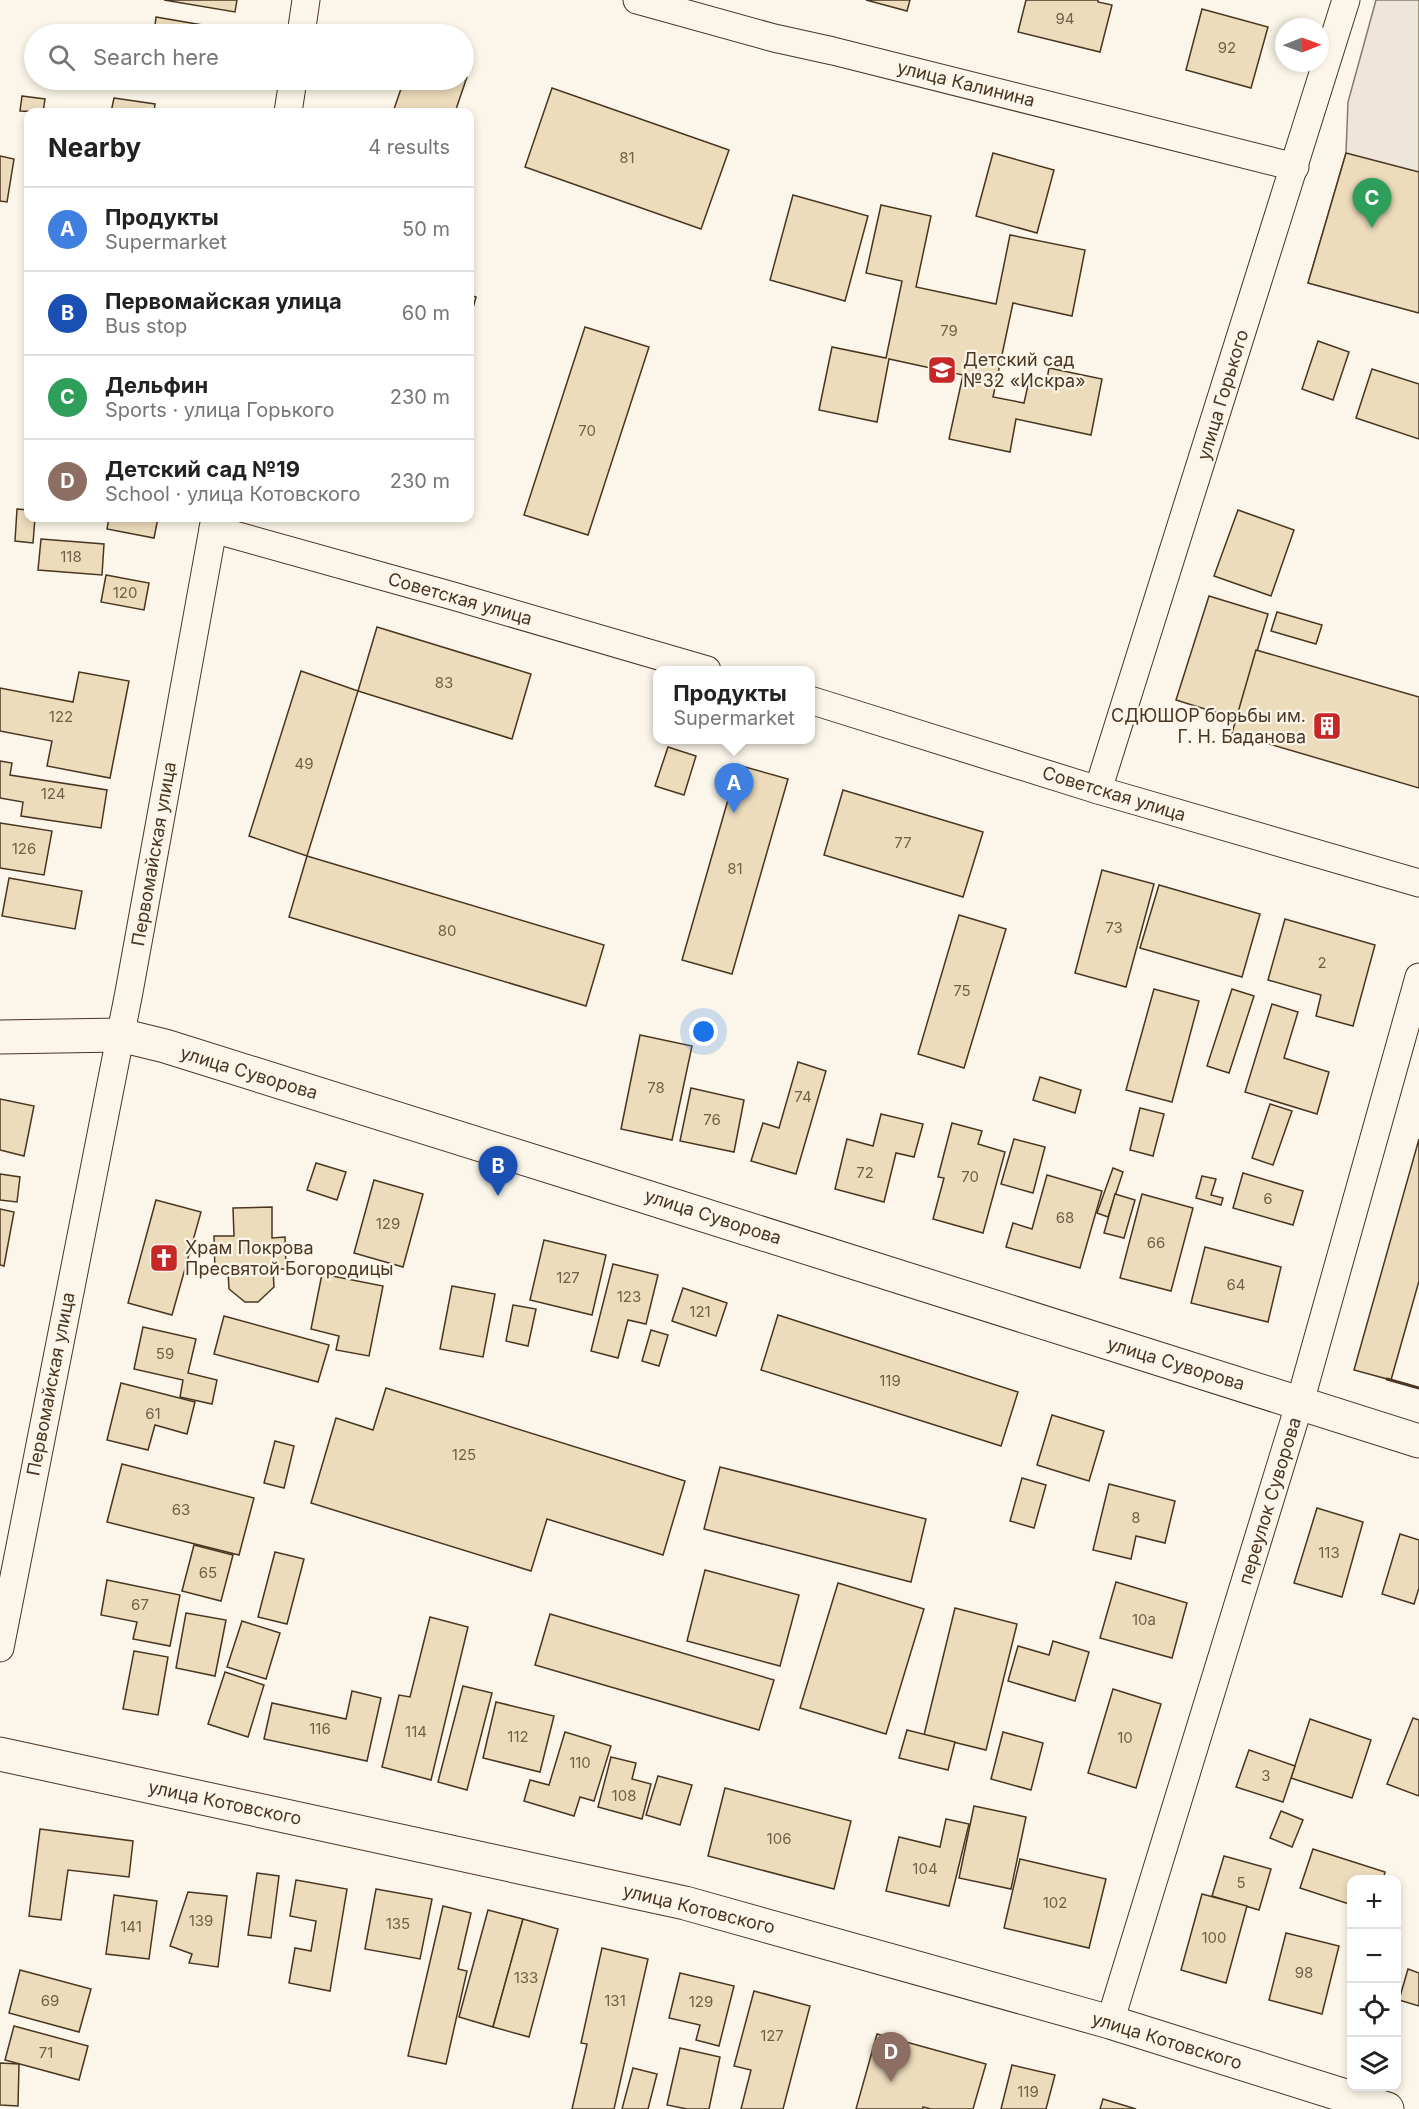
<!DOCTYPE html>
<meta charset="utf-8">
<style>
:root{--surface:#fff;--page:#f6f6f6;--text:#222;--muted:#767676;--line:#e0e0e0;--accent:#b45309}
body{margin:0;font-family:Inter,sans-serif;background:var(--page);color:var(--text)}
.controls{position:absolute;right:18px;bottom:18px;display:grid;overflow:hidden;border-radius:12px;box-shadow:0 3px 9px #0003}
.controls button{width:54px;height:54px;display:grid;place-items:center;padding:0;border:0;border-bottom:2px solid var(--line);background:var(--surface);color:var(--text);font:30px sans-serif}
.compass{position:absolute;left:1275px;top:18px;width:54px;height:54px;border-radius:50%;background:var(--surface);box-shadow:0 3px 9px #0003;rotate:89deg}
.you{position:absolute;left:704px;top:1032px;width:21px;height:21px;margin:-15px;border:4px solid #fff;border-radius:50%;background:#1a73e8;box-shadow:0 0 0 9px #1a73e833}
.badge{display:grid;place-items:center;width:39px;height:39px;border-radius:50%;background:var(--accent);color:#fff;font-size:20px;font-weight:700}
.pin{position:absolute;translate:-50% -50px;filter:drop-shadow(0 2px 3px #0008)}
.pin::after{content:'';position:absolute;top:32px;width:21px;height:18px;background:inherit;clip-path:polygon(0 0,100% 0,50% 100%)}
.popup{position:absolute;left:653px;top:666px;width:162px;height:78px;box-sizing:border-box;display:grid;place-content:center;border-radius:12px;background:var(--surface);filter:drop-shadow(0 2px 4px #0005);font-size:20px;white-space:nowrap;color:var(--muted)}
.popup b{font-size:22px;color:var(--text)}
.popup::after{content:'';position:absolute;left:50%;top:100%;margin-left:-12px;border:12px solid transparent;border-top-color:var(--surface)}
.list{margin:0;padding:0;list-style:none}
h2{display:flex;justify-content:space-between;align-items:center;height:78px;margin:0;padding:0 24px;font-size:26px}
h2 small{font-size:20px;font-weight:400;color:var(--muted)}
.list li{display:grid;grid-template-columns:39px 1fr auto;gap:18px;align-items:center;box-sizing:border-box;height:84px;padding:0 24px;border-top:2px solid var(--line)}
.list b{display:block;font-size:22px;white-space:nowrap}
.list p{margin:0;font-size:20px;white-space:nowrap;color:var(--muted)}
.list em{font-size:20px;font-style:normal;color:var(--muted)}
.icon{flex:none;width:33px;height:33px;fill:none;stroke:currentColor;stroke-width:2;stroke-linecap:round;stroke-linejoin:round}
.map{position:relative;flex:none;width:1419px;height:2109px;overflow:hidden}
.search{position:absolute;background:var(--surface);box-shadow:0 3px 9px #0003;left:24px;top:24px;width:450px;height:66px;display:flex;align-items:center;gap:15px;box-sizing:border-box;padding:0 21px;border-radius:33px;color:var(--muted);font-size:22px}
.panel{position:absolute;background:var(--surface);box-shadow:0 3px 9px #0003;left:24px;top:108px;width:450px;height:414px;border-radius:12px}
.map>svg:first-child{display:block}
.green{fill:#ede6d9;stroke:#887966;stroke-width:1.5}
.building{fill:#ecdcbc;stroke:#4a3520;stroke-width:1.5}
.lines{fill:none;stroke-linecap:round;stroke-linejoin:round}
.minor-casing{stroke:#4a3520;stroke-width:29}
.primary-casing{stroke:#4a3520;stroke-width:35}
.minor{stroke:#fbf6e9;stroke-width:27}
.primary{stroke:#fbf6e9;stroke-width:33}
.wall{stroke:#4a3520;stroke-width:3}
.labels{text-anchor:middle;stroke-width:4.5;stroke-linejoin:round;paint-order:stroke}
.number-label{font-size:15px;fill:#725f47}
.street-label{font-size:18px;fill:#4a3520;stroke:#fbf6e9}
.poi-label{font-size:18px;fill:#4a3520;stroke:#fbf6e9;text-anchor:start}
</style>
<div class="map">
<svg width="1419" height="2109" viewBox="0 0 1419 2109">
<rect width="100%" height="100%" fill="#fbf6e9"/>
<!-- green -->
<path class="green" d="M1376,0h43v313l-111,-30 38,-130 2,-51z"/>
<!-- building -->
<g class="building">
<path d="M164,0h73l-2,12z"/>
<path d="M866,0h44l-3,11z"/>
<path d="M1026,0h72v2l14,3 -12,47 -82,-20z"/>
<path d="M1202,9l66,18 -17,61 -65,-18z"/>
<path d="M156,17l87,15v2h-89z"/>
<path d="M464,75l3,2 -12,35h-62l11,-32h60z"/>
<path d="M552,88l177,62 -28,79 -176,-62z"/>
<path d="M22,96l23,3 -2,13 -23,-1z"/>
<path d="M114,98l41,6 -1,8h-43z"/>
<path d="M993,153l61,17 -17,63 -61,-17z"/>
<path d="M1346,153l73,19v141l-111,-30z"/>
<path d="M0,156l14,3 -7,43 -7,-1z"/>
<path d="M793,195l75,21 -23,85 -75,-21z"/>
<path d="M881,205l50,11 -15,71 80,17 14,-69 75,15 -13,66 -59,-13 -20,94 31,6 6,-27 17,3 2,-11 53,11 -11,56 -75,-16 -6,33 -61,-13 14,-64 -74,-16 -12,63 -58,-12 13,-63 54,11 16,-77 -36,-8z"/>
<path d="M470,295l6,2 -6,22z"/>
<path d="M585,327l64,20 -61,188 -64,-20z"/>
<path d="M1318,341l31,11 -16,48 -31,-11z"/>
<path d="M1372,369l47,15v55l-63,-21z"/>
<path d="M17,509l11,1v8h7l-2,25 -18,-2z"/>
<path d="M1238,510l56,20 -23,66 -57,-20z"/>
<path d="M109,518h49l-4,20 -47,-9z"/>
<path d="M41,539l63,5 -2,31 -64,-5z"/>
<path d="M106,575l43,8 -5,27 -43,-8z"/>
<path d="M1209,596l59,18 -31,105 -61,-19z"/>
<path d="M1277,612l45,13 -6,19 -45,-13z"/>
<path d="M377,627l154,47 -19,65 -154,-48z"/>
<path d="M1256,650l163,47v91l-187,-55z"/>
<path d="M301,671l57,20 -51,165 -58,-20z"/>
<path d="M79,672l50,9 -19,97 -63,-12 5,-25 -52,-10v-43l73,14z"/>
<path d="M668,747l28,9 -12,39 -29,-9z"/>
<path d="M0,761l12,2 -2,12 97,15 -6,38 -80,-12 2,-14 -23,-4z"/>
<path d="M738,765l50,14 -56,195 -50,-14z"/>
<path d="M843,790l140,42 -20,65 -139,-42z"/>
<path d="M0,823l52,8 -8,44 -44,-7z"/>
<path d="M307,856l297,89 -18,61 -297,-89z"/>
<path d="M1102,870l52,14 -28,103 -51,-14z"/>
<path d="M9,878l73,13 -7,38 -73,-13z"/>
<path d="M1159,885l101,29 -18,63 -102,-29z"/>
<path d="M959,915l47,14 -42,139 -46,-14z"/>
<path d="M1285,919l90,26 -22,81 -37,-10 5,-21 -53,-15z"/>
<path d="M1154,989l45,12 -27,101 -46,-12z"/>
<path d="M1232,989l22,7 -25,77 -22,-7z"/>
<path d="M1272,1004l26,8 -14,46 45,14 -12,42 -72,-22z"/>
<path d="M640,1035l52,11 -20,94 -51,-11z"/>
<path d="M798,1062l28,9 -30,103 -45,-13 12,-38 16,5z"/>
<path d="M1040,1077l41,13 -6,23 -42,-13z"/>
<path d="M691,1088l53,12 -10,52 -54,-11z"/>
<path d="M0,1099l34,7 -10,50 -24,-6z"/>
<path d="M1270,1104l22,7 -19,54 -21,-7z"/>
<path d="M1140,1108l24,6 -11,42 -23,-6z"/>
<path d="M881,1114l42,10 -9,33 -18,-4 -12,49 -49,-13 12,-50 26,7z"/>
<path d="M952,1123l30,8 -4,13 27,8 -22,81 -50,-14 11,-41 -6,-1z"/>
<path d="M1014,1139l31,8 -12,46 -32,-9z"/>
<path d="M1419,1139v142l-28,99 -37,-10z"/>
<path d="M316,1163l30,9 -9,28 -30,-10z"/>
<path d="M1113,1168l10,4 -15,45 -11,-4z"/>
<path d="M1243,1173l60,18 -10,34 -60,-17z"/>
<path d="M0,1174l20,3 -3,25 -17,-2z"/>
<path d="M1047,1175l55,16 -22,77 -74,-21 7,-24 19,6z"/>
<path d="M1202,1176l14,3 -5,16 12,3 -2,7 -25,-7z"/>
<path d="M374,1180l49,14 -20,73 -49,-14z"/>
<path d="M1115,1194l20,6 -11,38 -20,-5z"/>
<path d="M1142,1194l51,14 -22,83 -51,-13z"/>
<path d="M156,1200l45,12 -29,103 -44,-12z"/>
<path d="M272,1207v31l13,-1 1,32h-13l1,18 -16,15h-13l-16,-13 -1,-17h-13l-1,-36h20l-1,-28z"/>
<path d="M0,1209l14,3 -10,54 -4,-1z"/>
<path d="M544,1240l62,15 -14,60 -62,-15z"/>
<path d="M1205,1247l76,20 -13,55 -77,-19z"/>
<path d="M613,1264l45,11 -12,49 -18,-4 -10,38 -27,-7z"/>
<path d="M322,1274l61,12 -14,70 -33,-6 3,-14 -28,-7z"/>
<path d="M452,1286l43,8 -12,63 -43,-8z"/>
<path d="M683,1288l44,15 -11,33 -44,-15z"/>
<path d="M513,1305l23,4 -8,37 -22,-5z"/>
<path d="M778,1315l240,77 -17,54 -240,-76z"/>
<path d="M224,1316l105,29 -11,37 -104,-28z"/>
<path d="M143,1327l53,12 -8,34 29,7 -5,24 -32,-7 3,-17 -49,-11z"/>
<path d="M651,1330l17,5 -9,31 -17,-5z"/>
<path d="M121,1383l74,19 -8,32 -32,-9 -7,25 -41,-10z"/>
<path d="M386,1388l299,93 -22,74 -116,-36 -16,52 -220,-68 25,-85 37,12z"/>
<path d="M1052,1415l52,16 -15,50 -52,-16z"/>
<path d="M275,1441l19,5 -10,42 -20,-5z"/>
<path d="M122,1464l132,34 -15,57 -132,-33z"/>
<path d="M720,1467l206,52 -15,63 -207,-53z"/>
<path d="M1022,1478l24,7 -12,43 -24,-7z"/>
<path d="M1109,1484l66,17 -10,42 -29,-7 -5,23 -38,-9z"/>
<path d="M1317,1508l46,14 -21,75 -48,-14z"/>
<path d="M1400,1534l19,6v48l-5,16 -32,-10z"/>
<path d="M194,1545l39,10 -12,46 -39,-10z"/>
<path d="M275,1552l29,7 -17,65 -29,-7z"/>
<path d="M705,1570l94,25 -19,71 -93,-25z"/>
<path d="M107,1580l73,15 -10,51 -37,-7 4,-17 -36,-7z"/>
<path d="M1116,1582l71,21 -15,55 -72,-20z"/>
<path d="M838,1583l86,26 -38,125 -86,-26z"/>
<path d="M955,1608l62,16 -31,126 -62,-15z"/>
<path d="M186,1613l40,7 -11,56 -39,-8z"/>
<path d="M550,1614l224,66 -15,50 -224,-65z"/>
<path d="M430,1617l38,10 -37,153 -49,-13 17,-72 11,2z"/>
<path d="M242,1621l38,12 -14,46 -39,-12z"/>
<path d="M1053,1641l36,11 -14,49 -67,-20 10,-35 31,9z"/>
<path d="M134,1651l34,6 -10,58 -35,-6z"/>
<path d="M225,1672l39,13 -16,52 -40,-13z"/>
<path d="M463,1686l29,7 -25,97 -29,-8z"/>
<path d="M1113,1689l48,15 -25,84 -48,-15z"/>
<path d="M352,1691l29,7 -14,63 -103,-22 8,-36 74,16z"/>
<path d="M496,1702l58,14 -14,56 -57,-14z"/>
<path d="M1413,1718l6,2v76l-32,-12z"/>
<path d="M1310,1719l61,21 -19,58 -61,-20z"/>
<path d="M907,1730l48,12 -7,28 -49,-12z"/>
<path d="M565,1732l46,14 -17,55 -14,-4 -6,19 -50,-15 6,-21 19,5z"/>
<path d="M1003,1732l40,11 -12,47 -40,-11z"/>
<path d="M1249,1750l46,16 -12,36 -47,-15z"/>
<path d="M611,1757l25,6 -4,16 19,5 -9,35 -44,-12z"/>
<path d="M658,1776l34,9 -12,40 -34,-10z"/>
<path d="M725,1788l126,33 -17,68 -126,-33z"/>
<path d="M974,1806l52,11 -15,72 -52,-11z"/>
<path d="M1281,1811l22,9 -11,27 -22,-9z"/>
<path d="M946,1819l23,5 -20,82 -63,-15 13,-54 41,10z"/>
<path d="M40,1829l93,12 -4,36 -61,-7 -7,50 -32,-4z"/>
<path d="M1313,1849l72,23 -2,8h-31v25l-52,-17z"/>
<path d="M1224,1856l47,13 -12,41 -47,-14z"/>
<path d="M1020,1859l86,20 -17,69 -85,-20z"/>
<path d="M257,1873l22,3 -8,62 -23,-3z"/>
<path d="M296,1880l51,9 -17,102 -41,-8 6,-35 16,3 5,-30 -26,-5z"/>
<path d="M376,1889l56,10 -12,60 -55,-10z"/>
<path d="M188,1892l39,4 -9,71 -29,-4 3,-9 -22,-8z"/>
<path d="M1202,1894l45,12 -21,77 -45,-13z"/>
<path d="M114,1895l43,6 -8,58 -43,-5z"/>
<path d="M443,1906l28,7 -13,56 9,2 -21,93 -38,-8z"/>
<path d="M488,1910l35,9 -30,108 -34,-10z"/>
<path d="M523,1919l35,10 -29,108 -36,-10z"/>
<path d="M1286,1933l53,13 -17,68 -53,-14z"/>
<path d="M602,1948l46,11 -34,150h-42l15,-65 -6,-1z"/>
<path d="M1408,1969l11,4v33l-20,-6z"/>
<path d="M20,1970l71,19 -12,43 -70,-19z"/>
<path d="M680,1973l54,13 -15,60 -23,-6 4,-15 -31,-7z"/>
<path d="M754,1991l56,15 -27,103h-42l10,-39 -17,-4z"/>
<path d="M14,2026l74,20 -9,34 -74,-20z"/>
<path d="M877,2034l109,30 -13,45h-42l-8,-2v2h-67z"/>
<path d="M680,2048l40,9 -11,52h-22l-20,-4z"/>
<path d="M0,2063l19,1 -1,42 -18,-1z"/>
<path d="M1012,2065l43,10 -9,34h-45z"/>
<path d="M633,2068l24,6 -9,35h-26z"/>
<path d="M1103,2099l33,10h-36z"/>
</g>
<g class="lines">
<!-- minor casing -->
<g class="minor-casing">
<g id="minor">
<path d="M637,0l137,38 59,13 462,116"/>
<path d="M301,34l5,-34"/>
<path d="M288,112l5,-32"/>
<path d="M213,529l240,67 254,74"/>
<path d="M810,700l288,90 321,93"/>
<path d="M1098,790l248,-790"/>
<path d="M0,1648l129,-656 86,-474"/>
<path d="M1110,2022l190,-620 119,-425"/>
</g>
</g>
<!-- primary casing -->
<g class="primary-casing">
<g id="primary">
<path d="M0,1037l120,-2 45,11 412,129 842,266"/>
<path d="M0,1754l685,149 425,119 277,87"/>
</g>
</g>
<!-- minor -->
<use href="#minor" class="minor"/>
<!-- primary -->
<use href="#primary" class="primary"/>
<!-- wall -->
<path class="wall" d="M1387,1379l32,9"/>
</g>
<!-- icons -->
<defs>
<g id="school-square" transform="scale(1.5)"><rect x="-9" y="-9" width="18" height="18" rx="4" fill="#c62828" stroke="#fbf6e9"/><path d="M0-5L7-2L0 1L-7-2ZM-4 1L0 2.5L4 1V4Q0 6-4 4Z" fill="#fff"/></g>
<g id="building-square" transform="scale(1.5)"><rect x="-9" y="-9" width="18" height="18" rx="4" fill="#c62828" stroke="#fbf6e9"/><path d="M-4-6H4V6H1V3H-1V6H-4ZM-2.5-4.3h1.7v1.8h-1.7ZM.8-4.3h1.7v1.8H.8ZM-2.5-1h1.7V.8h-1.7ZM.8-1h1.7V.8H.8Z" fill="#fff"/></g>
<g id="church-square" transform="scale(1.5)"><rect x="-9" y="-9" width="18" height="18" rx="4" fill="#c62828" stroke="#fbf6e9"/><path d="M-1.2-6h2.4v3.5h3.3v2.4h-3.3V6h-2.4V-.1h-3.3v-2.4h3.3Z" fill="#fff"/></g>
</defs>
<g fill-rule="evenodd">
<use href="#school-square" x="942" y="370"/>
<use href="#building-square" x="1327" y="726"/>
<use href="#church-square" x="164" y="1258"/>
</g>
<g class="labels">
<!-- number labels -->
<g class="number-label">
<text x="1065" y="24">94</text>
<text x="1227" y="53">92</text>
<text x="627" y="163">81</text>
<text x="949" y="336">79</text>
<text x="587" y="436">70</text>
<text x="71" y="562">118</text>
<text x="125" y="598">120</text>
<text x="444" y="688">83</text>
<text x="61" y="722">122</text>
<text x="304" y="769">49</text>
<text x="53" y="799">124</text>
<text x="903" y="848">77</text>
<text x="24" y="854">126</text>
<text x="735" y="874">81</text>
<text x="1114" y="933">73</text>
<text x="447" y="936">80</text>
<text x="1322" y="968">2</text>
<text x="962" y="996">75</text>
<text x="656" y="1093">78</text>
<text x="803" y="1102">74</text>
<text x="712" y="1125">76</text>
<text x="865" y="1178">72</text>
<text x="970" y="1182">70</text>
<text x="1268" y="1204">6</text>
<text x="1065" y="1223">68</text>
<text x="388" y="1229">129</text>
<text x="1156" y="1248">66</text>
<text x="568" y="1283">127</text>
<text x="1236" y="1290">64</text>
<text x="629" y="1302">123</text>
<text x="700" y="1317">121</text>
<text x="165" y="1359">59</text>
<text x="890" y="1386">119</text>
<text x="153" y="1419">61</text>
<text x="464" y="1460">125</text>
<text x="181" y="1515">63</text>
<text x="1136" y="1523">8</text>
<text x="1329" y="1558">113</text>
<text x="208" y="1578">65</text>
<text x="140" y="1610">67</text>
<text x="1144" y="1625">10а</text>
<text x="320" y="1734">116</text>
<text x="416" y="1737">114</text>
<text x="518" y="1742">112</text>
<text x="1125" y="1743">10</text>
<text x="580" y="1768">110</text>
<text x="1266" y="1781">3</text>
<text x="624" y="1801">108</text>
<text x="779" y="1844">106</text>
<text x="925" y="1874">104</text>
<text x="1241" y="1888">5</text>
<text x="1055" y="1908">102</text>
<text x="201" y="1926">139</text>
<text x="398" y="1929">135</text>
<text x="131" y="1932">141</text>
<text x="1214" y="1943">100</text>
<text x="1304" y="1978">98</text>
<text x="526" y="1983">133</text>
<text x="50" y="2006">69</text>
<text x="615" y="2006">131</text>
<text x="701" y="2007">129</text>
<text x="772" y="2041">127</text>
<text x="46" y="2058">71</text>
<text x="1028" y="2097">119</text>
</g>
<!-- street labels -->
<g class="street-label">
<text transform="translate(966 84) rotate(14)" y="6">улица Калинина</text>
<text transform="translate(1223 395) rotate(-73)" y="6">улица Горького</text>
<text transform="translate(460 599) rotate(16)" y="6">Советская улица</text>
<text transform="translate(1114 794) rotate(17)" y="6">Советская улица</text>
<text transform="translate(154 854) rotate(-80)" y="6">Первомайская улица</text>
<text transform="translate(249 1073) rotate(17)" y="6">улица Суворова</text>
<text transform="translate(713 1217) rotate(18)" y="6">улица Суворова</text>
<text transform="translate(1176 1364) rotate(17)" y="6">улица Суворова</text>
<text transform="translate(51 1384) rotate(-79)" y="6">Первомайская улица</text>
<text transform="translate(1270 1501) rotate(-73)" y="6">переулок Суворова</text>
<text transform="translate(225 1803) rotate(12)" y="6">улица Котовского</text>
<text transform="translate(699 1909) rotate(14)" y="6">улица Котовского</text>
<text transform="translate(1167 2041) rotate(17)" y="6">улица Котовского</text>
</g>
<!-- poi labels -->
<g class="poi-label">
<text x="963" y="366">Детский сад<tspan x="963" dy="21">№32 «Искра»</tspan></text>
<text x="1306" y="722" text-anchor="end">СДЮШОР борьбы им.<tspan x="1306" dy="21">Г. Н. Баданова</tspan></text>
<text x="185" y="1254">Храм Покрова<tspan x="185" dy="21">Пресвятой Богородицы</tspan></text>
</g>
</g>
</svg>
<div class="controls">
<button>+</button>
<button>−</button>
<button><svg class="icon" aria-label="locate" viewBox="0 0 24 24"><circle cx="12" cy="12" r="6"/><path d="M12 2v4M12 18v4M2 12h4M18 12h4"/></svg></button>
<button><svg class="icon" aria-label="layers" viewBox="0 0 24 24"><path d="M12 4l9 5-9 5-9-5zM3 14l9 5 9-5"/></svg></button>
</div>
<svg class="compass" viewBox="-18 -18 36 36"><path d="M0-13l5 13h-10z" fill="#e53935"/><path d="M0 13l5-13h-10z" fill="#767676"/></svg>
<div class="you"></div>
<div class="pin badge" style="left:734px;top:813px;background:#3f7fe0">A</div>
<div class="popup"><b>Продукты</b>Supermarket</div>
<div class="pin badge" style="left:498px;top:1196px;background:#1a4fb4">B</div>
<div class="pin badge" style="left:1372px;top:228px;background:#2e9e5b">C</div>
<div class="pin badge" style="left:891px;top:2082px;background:#8d6e63">D</div>
<div class="search"><svg class="icon" aria-label="search" viewBox="0 0 24 24"><circle cx="10" cy="10" r="6"/><path d="M15 15l6 6"/></svg>Search here</div>
<section class="panel">
<h2>Nearby<small>4 results</small></h2>
<ul class="list">
<li><span class="badge" style="background:#3f7fe0">A</span><div><b>Продукты</b><p>Supermarket</p></div><em>50 m</em></li>
<li><span class="badge" style="background:#1a4fb4">B</span><div><b>Первомайская улица</b><p>Bus stop</p></div><em>60 m</em></li>
<li><span class="badge" style="background:#2e9e5b">C</span><div><b>Дельфин</b><p>Sports · улица Горького</p></div><em>230 m</em></li>
<li><span class="badge" style="background:#8d6e63">D</span><div><b>Детский сад №19</b><p>School · улица Котовского</p></div><em>230 m</em></li>
</ul>
</section>
</div>
